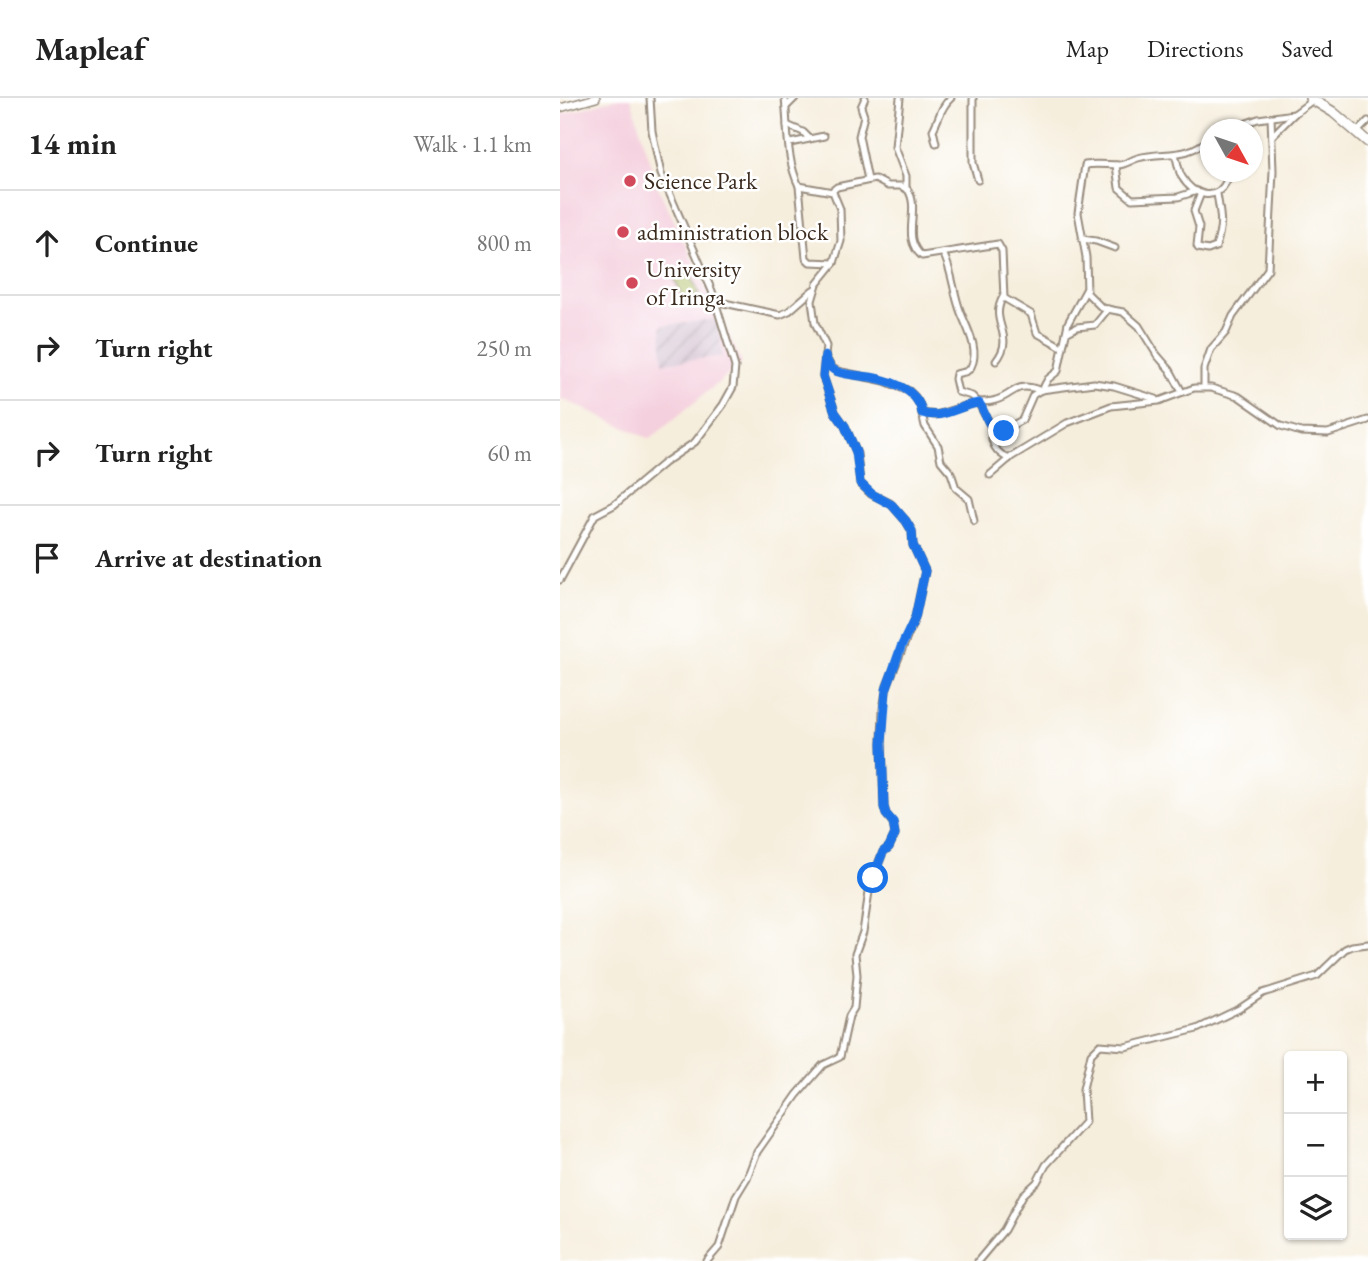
<!DOCTYPE html>
<meta charset="utf-8">
<style>
:root{--surface:#fff;--page:#f6f6f6;--text:#222;--muted:#767676;--line:#e0e0e0}
body{margin:0;font-family:"EB Garamond",serif;background:var(--page);color:var(--text)}
.controls{position:absolute;right:21px;bottom:21px;display:grid;overflow:hidden;border-radius:7px;box-shadow:0 2px 5px #0004}
.controls button{width:63px;height:63px;display:grid;place-items:center;padding:0;border:0;border-bottom:2px solid var(--line);background:var(--surface);color:var(--text);font:35px sans-serif}
.compass{position:absolute;left:640px;top:21px;width:63px;height:63px;border-radius:50%;background:var(--surface);box-shadow:0 2px 5px #0004;rotate:130deg}
.stop{position:absolute;width:21px;height:21px;margin:-16px;border:5px solid #1a73e8;border-radius:50%;background:#fff}
.stop.end{background:#1a73e8;border-color:#fff;box-shadow:0 2px 7px #0008}
.list{margin:0;padding:0;list-style:none}
h2{display:flex;justify-content:space-between;align-items:center;height:91px;margin:0;padding:0 28px;font-size:30px}
h2 small{font-size:23px;font-weight:400;color:var(--muted)}
.list li{display:grid;grid-template-columns:46px 1fr auto;gap:21px;align-items:center;box-sizing:border-box;height:105px;padding:0 28px;border-top:2px solid var(--line)}
.list b{display:block;font-size:26px;white-space:nowrap}
.list em{font-size:23px;font-style:normal;color:var(--muted)}
.icon{flex:none;width:38px;height:38px;fill:none;stroke:currentColor;stroke-width:2;stroke-linecap:round;stroke-linejoin:round}
.map{position:relative;flex:none;width:808px;height:1163px;overflow:hidden}
header{display:flex;align-items:center;gap:42px;box-sizing:border-box;height:98px;padding:0 35px;background:var(--surface);border-bottom:2px solid var(--line)}
header strong{font-size:33px}
nav{display:flex;gap:38px;margin-inline-start:auto;font-size:24px}
main{display:flex}
aside{flex:1;background:var(--surface)}
.map>svg:first-child{display:block}
.built{fill:#f4cfdd}
.industrial{fill:url(#industrial-furrows)}
.garden{fill:#adbc5f;stroke:#74733e;stroke-width:2}
.lines{fill:none;stroke-linecap:round;stroke-linejoin:round}
.street-casing{stroke:#988c7e;stroke-width:9}
.secondary-casing{stroke:#988c7e;stroke-width:10}
.highway-casing{stroke:#988c7e;stroke-width:12}
.street{stroke:#fff;stroke-width:5}
.secondary{stroke:#fff;stroke-width:7}
.highway{stroke:#fff;stroke-width:9}
.route{stroke:#1a73e8;stroke-width:9}
.poi-dot{fill:#d1495b;stroke:#fff;stroke-width:2.5}
.labels{text-anchor:middle;stroke-width:5;stroke-linejoin:round;paint-order:stroke}
.poi-label{font-size:24px;fill:#3b2a1e;stroke:#fff;text-anchor:start}
</style>
<header>
<strong>Mapleaf</strong>
<nav><a>Map</a><a>Directions</a><a>Saved</a></nav>
</header>
<main>
<aside>
<h2>14 min<small>Walk · 1.1 km</small></h2>
<ul class="list">
<li><svg class="icon" aria-label="ahead" viewBox="0 0 24 24"><path d="M12 20V5M6 11l6-6 6 6"/></svg><div><b>Continue</b></div><em>800 m</em></li>
<li><svg class="icon" aria-label="right" viewBox="0 0 24 24"><path d="M7 20v-9h11M14 6l5 5-5 5"/></svg><div><b>Turn right</b></div><em>250 m</em></li>
<li><svg class="icon" aria-label="right" viewBox="0 0 24 24"><path d="M7 20v-9h11M14 6l5 5-5 5"/></svg><div><b>Turn right</b></div><em>60 m</em></li>
<li><svg class="icon" aria-label="arrive" viewBox="0 0 24 24"><path d="M6 21V4h12l-3 4 3 4H6"/></svg><div><b>Arrive at destination</b></div></li>
</ul>
</aside>
<div class="map">
<svg width="808" height="1163" viewBox="0 0 808 1163">
<defs>
<pattern id="industrial-furrows" width="10" height="10" patternUnits="userSpaceOnUse" patternTransform="scale(1.75)"><rect width="10" height="10" fill="#d0bdcd"/><path d="M-1 1l2-2M0 10L10 0M9 11l2-2" fill="none" stroke="#aa9aa6"/></pattern>
</defs>
<rect width="100%" height="100%" fill="#fff"/>
<filter id="ink" filterUnits="userSpaceOnUse"><feTurbulence type="fractalNoise" baseFrequency=".0143" numOctaves="2"/><feDisplacementMap in="SourceGraphic" scale="14" xChannelSelector="R" yChannelSelector="G"/><feConvolveMatrix kernelMatrix="1 2 1 2 8 2 1 2 1" color-interpolation-filters="sRGB"/></filter>
<filter id="wash" filterUnits="userSpaceOnUse"><feTurbulence type="fractalNoise" baseFrequency=".00686" numOctaves="4" result="noise"/><feDisplacementMap in="SourceGraphic" scale="28" xChannelSelector="R" yChannelSelector="G"/><feGaussianBlur stdDeviation="1.57" result="paint"/><feColorMatrix in="noise" values="0 0 0 0 0 0 0 0 0 0 0 0 0 0 0 0 0 1.4 0 .05"/><feComposite in="paint" operator="in"/></filter>
<g filter="url(#wash)">
<rect width="100%" height="100%" fill="#f6eedd"/>
<!-- built -->
<path class="built" d="M58,0h13l25,85 86,180 -92,76 -90,-41v-283z"/>
<!-- industrial -->
<path class="industrial" d="M159,221l3,37 -59,7 -2,-37z"/>
<!-- garden -->
<path class="garden" d="M129,173l10,23 -15,7 -10,-24z"/>
</g>
<g filter="url(#ink)">
<g class="lines">
<!-- street casing -->
<g class="street-casing">
<g id="street">
<path d="M305,0l-4,9 3,9 -5,20 9,44"/>
<path d="M340,0l-5,49 11,29v12"/>
<path d="M413,0v65l5,17"/>
<path d="M226,9l9,-9"/>
<path d="M227,27l16,7 6,6"/>
<path d="M667,32l31,-11 36,-5 19,-14"/>
<path d="M797,34l11,-11"/>
<path d="M712,38l22,-22"/>
<path d="M230,45l34,-7"/>
<path d="M376,45l-3,-13c6,-11 8,-24 18,-32"/>
<path d="M644,46l6,17"/>
<path d="M615,57c3,7 3,16 7,22 11,19 35,26 45,3l-1,-8"/>
<path d="M556,67l3,23 13,11 46,-2 19,-6"/>
<path d="M239,88l7,72 4,4 24,1"/>
<path d="M272,93l5,-4 38,-8 13,7h13l7,4c13,20 -8,48 14,66l76,-12 4,7 2,47 27,16 6,19 25,14"/>
<path d="M641,95l-7,18 5,16 -2,19 1,2 10,2 8,-3c7,-24 5,-29 1,-53"/>
<path d="M522,141l14,2 19,7"/>
<path d="M383,155c10,19 10,40 18,60 6,15 19,37 10,54 -3,6 -9,5 -15,7l-1,5 3,13 14,4 7,7"/>
<path d="M155,203l65,14 9,-4 24,-21"/>
<path d="M506,235l2,-10 18,-33"/>
<path d="M265,258l6,11 6,4 48,10 24,10 6,6 5,8 5,21 13,20 3,15 10,12 5,15 13,11 5,22"/>
<path d="M436,263c21,-26 -8,-38 7,-64"/>
<path d="M644,289v-18l7,-20 15,-17 7,-16 35,-47 5,-98 -2,-54"/>
<path d="M482,292l6,-11 10,-8 8,-38 11,-6 18,-2 13,-16"/>
<path d="M622,294l-12,-22 -13,-15 -18,-29 -16,-14 -21,-4 -15,-15 -1,-36 -8,-44 7,-48c12,-2 22,0 33,0 7,0 13,-5 20,-7 27,-7 48,2 72,-20"/>
<path d="M419,304c6,0 12,0 17,-2 18,-5 19,-19 43,-10"/>
<path d="M362,315l14,2 42,-13 14,26 8,4 22,-12 11,-25 8,-5 53,-7 20,3 42,13"/>
<path d="M431,330c0,16 4,24 18,31"/>
<path d="M430,377l21,-18 56,-34 44,-17 48,-5 35,-13h17l27,8 43,30 20,6 27,1 40,-13"/>
<path d="M0,482l35,-65 19,-10 50,-42 31,-21 28,-37 10,-18 2,-20 -23,-76 -51,-117 -9,-43 -2,-33"/>
<path d="M147,1163l12,-14 17,-51 11,-18 10,-26 40,-57 26,-30 17,-8 9,-41 5,-8 3,-33 -2,-21 8,-22 7,-47 13,-33 6,-5 6,-13 -2,-11 -7,-9 -2,-7 -2,-64 1,-34 4,-23 28,-68 10,-47 -12,-26 -1,-14 -6,-10 -16,-18 -19,-9 -11,-11 -3,-29 -12,-28 -10,-14 -12,-36 3,-30 -11,-23 -3,-22 5,-17 17,-21 7,-22 -1,-32 -7,-17 -34,-6c-13,-26 -11,-60 -14,-88"/>
<path d="M418,1163l26,-31 19,-35 14,-13 9,-17 39,-43 -2,-33 8,-35 9,-9 25,2 72,-18 42,-20 24,-16 54,-17 28,-27 7,-3 16,-2"/>
</g>
</g>
<!-- secondary casing -->
<g class="secondary-casing">
<path id="secondary" d="M0,10l36,-10"/>
</g>
<!-- highway casing -->
<g class="highway-casing">
<path id="highway" d="M750,0l23,14 35,30"/>
</g>
<!-- street -->
<use href="#street" class="street"/>
<!-- secondary -->
<use href="#secondary" class="secondary"/>
<!-- highway -->
<use href="#highway" class="highway"/>
</g>
</g>
<g class="lines" filter="url(#ink)">
<!-- route -->
<path class="route" d="M313,780l10,-26 6,-5 6,-13 -2,-12 -7,-8 -2,-7 -2,-64 4,-53 15,-43 14,-29 10,-47 -12,-26 -1,-14 -6,-10 -14,-16 -20,-11 -12,-11 -4,-31 -11,-26 -10,-14 -12,-36 2,-20c3,6 4,11 9,14 8,5 18,4 27,6 23,2 57,11 61,37 21,7 37,-8 57,-10 8,11 8,29 25,28"/>
</g>
<!-- markers -->
<g class="poi-dot">
<circle cx="70" cy="83" r="7"/>
<circle cx="63" cy="134" r="7"/>
<circle cx="72" cy="185" r="7"/>
</g>
<g class="labels">
<!-- poi labels -->
<g class="poi-label">
<text x="84" y="91">Science Park</text>
<text x="77" y="142">administration block</text>
<text x="86" y="179">University<tspan x="86" dy="28">of Iringa</tspan></text>
</g>
</g>
</svg>
<div class="controls">
<button>+</button>
<button>−</button>
<button><svg class="icon" aria-label="layers" viewBox="0 0 24 24"><path d="M12 4l9 5-9 5-9-5zM3 14l9 5 9-5"/></svg></button>
</div>
<svg class="compass" viewBox="-18 -18 36 36"><path d="M0-13l5 13h-10z" fill="#e53935"/><path d="M0 13l5-13h-10z" fill="#767676"/></svg>
<div class="stop" style="left:313px;top:780px"></div>
<div class="stop end" style="left:444px;top:333px"></div>
</div>
</main>
